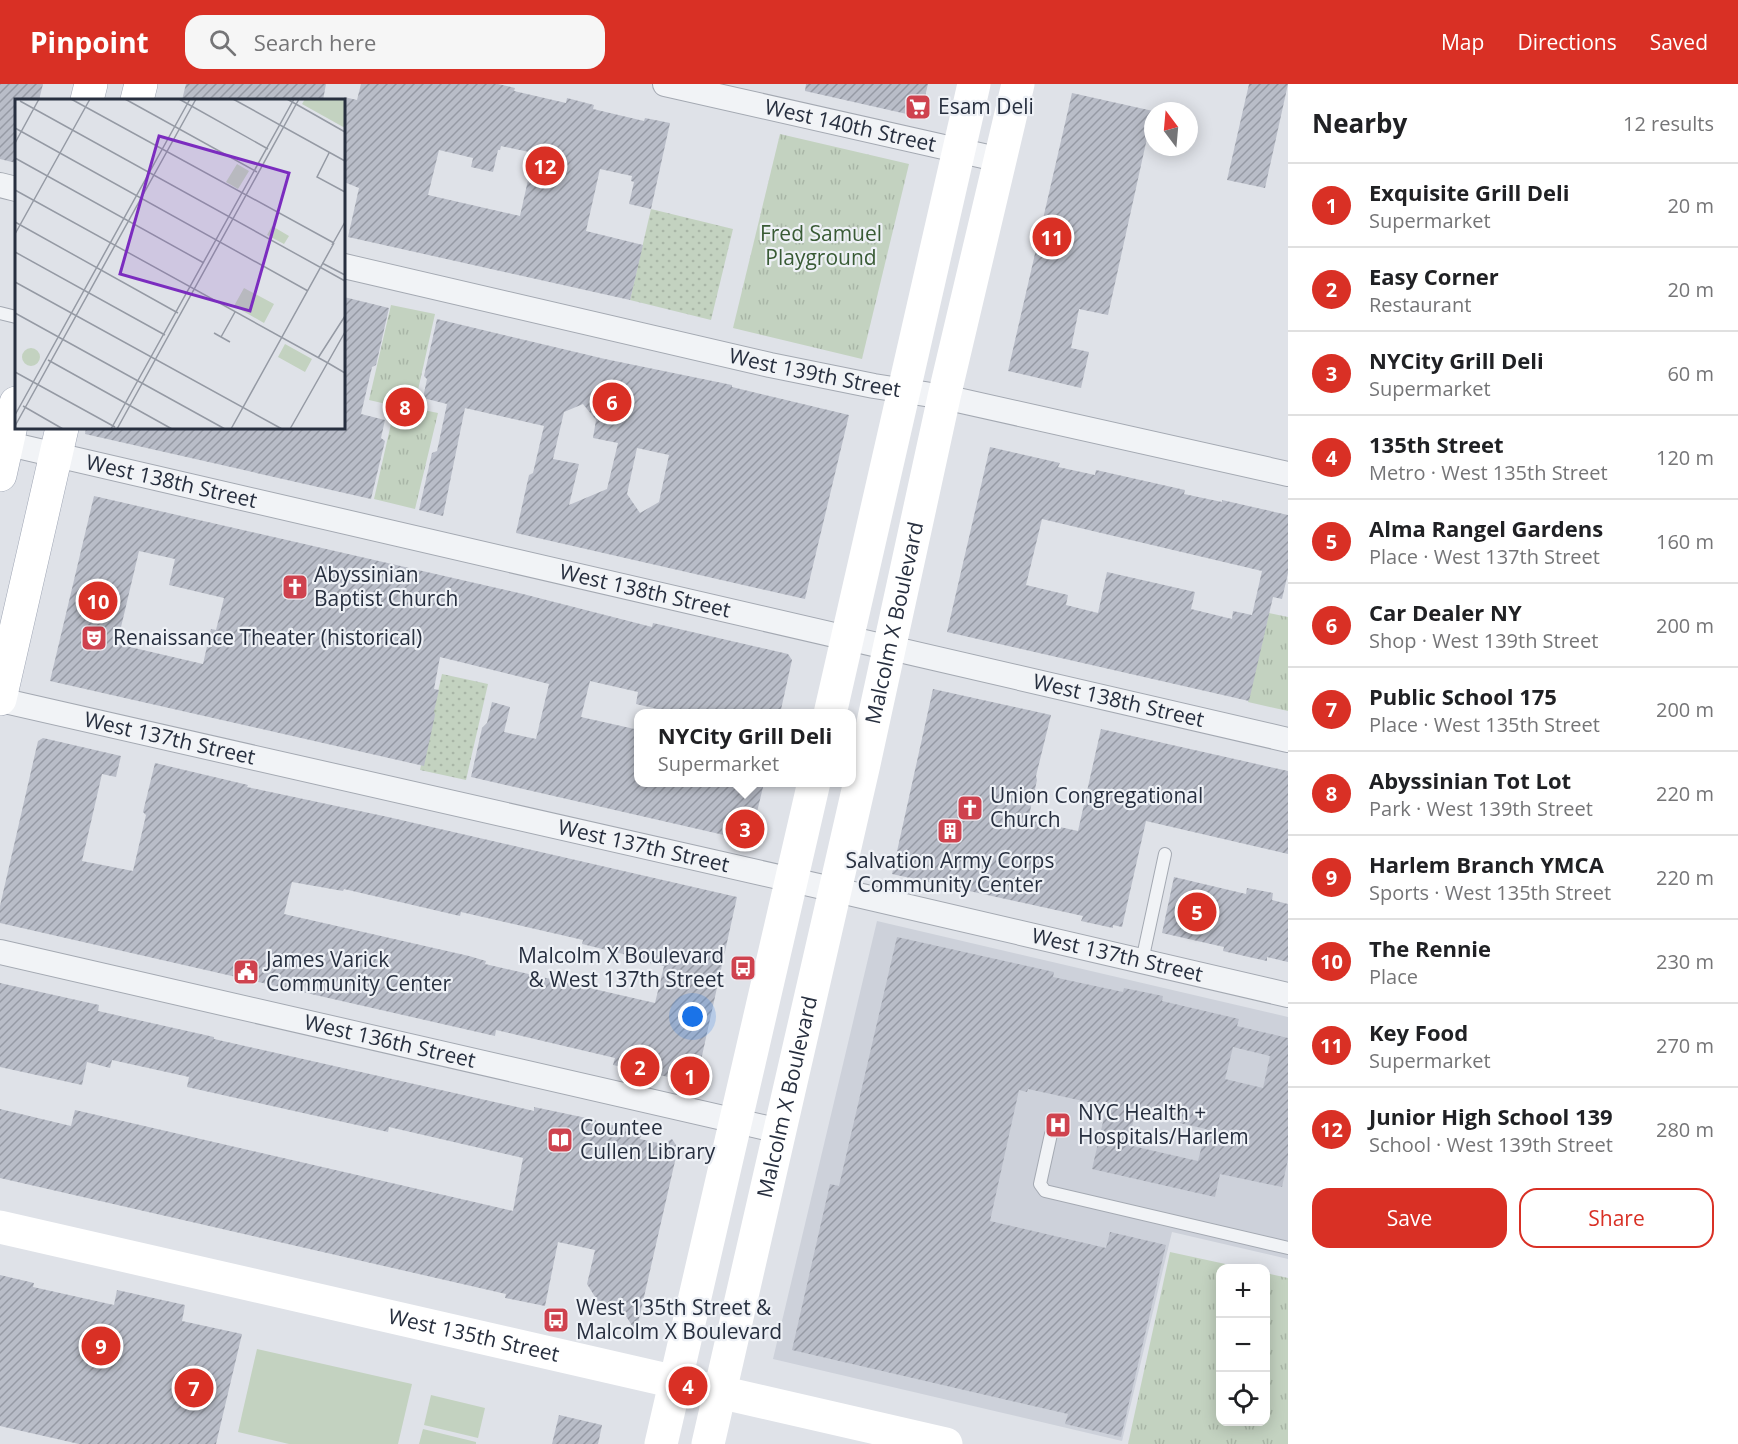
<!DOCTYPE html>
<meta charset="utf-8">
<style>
:root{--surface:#fff;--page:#f6f6f6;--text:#202124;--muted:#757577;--line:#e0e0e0;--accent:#d93025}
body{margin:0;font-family:"Open Sans",sans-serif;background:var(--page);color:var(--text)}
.controls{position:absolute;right:18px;bottom:18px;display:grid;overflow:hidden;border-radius:12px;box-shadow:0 3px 15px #0003}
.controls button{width:54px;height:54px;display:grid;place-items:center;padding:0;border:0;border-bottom:2px solid var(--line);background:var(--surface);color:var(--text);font:30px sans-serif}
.compass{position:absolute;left:1144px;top:18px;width:54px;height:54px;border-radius:50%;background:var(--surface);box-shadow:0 3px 15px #0003;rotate:344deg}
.you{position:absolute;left:693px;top:933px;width:21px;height:21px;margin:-15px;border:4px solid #fff;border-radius:50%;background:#1a73e8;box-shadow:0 0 0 9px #1a73e833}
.badge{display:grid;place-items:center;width:39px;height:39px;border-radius:50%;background:var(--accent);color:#fff;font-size:20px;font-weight:700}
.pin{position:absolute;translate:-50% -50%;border:3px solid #fff;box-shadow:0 2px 6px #0006}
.popup{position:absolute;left:634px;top:625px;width:222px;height:78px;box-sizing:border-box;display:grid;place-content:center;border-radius:12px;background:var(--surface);filter:drop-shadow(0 2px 4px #0005);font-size:20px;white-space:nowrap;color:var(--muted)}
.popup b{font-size:22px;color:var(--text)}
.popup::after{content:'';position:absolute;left:50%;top:100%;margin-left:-12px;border:12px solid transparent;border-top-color:var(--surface)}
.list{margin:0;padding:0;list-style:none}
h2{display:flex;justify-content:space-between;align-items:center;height:78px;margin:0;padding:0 24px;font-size:26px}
h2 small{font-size:20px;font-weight:400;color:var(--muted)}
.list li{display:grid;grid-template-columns:39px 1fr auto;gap:18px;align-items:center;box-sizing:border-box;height:84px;padding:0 24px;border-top:2px solid var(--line)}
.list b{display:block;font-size:22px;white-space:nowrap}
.list p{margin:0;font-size:20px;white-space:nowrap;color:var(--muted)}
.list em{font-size:20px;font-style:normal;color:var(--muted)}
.actions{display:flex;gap:12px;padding:18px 24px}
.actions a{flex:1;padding:14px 0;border:2px solid var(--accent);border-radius:18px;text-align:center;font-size:21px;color:var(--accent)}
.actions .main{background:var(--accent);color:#fff}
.icon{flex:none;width:33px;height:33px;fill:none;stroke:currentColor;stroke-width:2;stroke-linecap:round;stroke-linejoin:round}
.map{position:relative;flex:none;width:1288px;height:1360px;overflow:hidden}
header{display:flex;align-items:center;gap:36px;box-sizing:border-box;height:84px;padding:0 30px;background:var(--accent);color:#fff}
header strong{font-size:28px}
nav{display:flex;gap:33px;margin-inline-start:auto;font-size:21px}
.search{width:420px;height:54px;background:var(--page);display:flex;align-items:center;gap:15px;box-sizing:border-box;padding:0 21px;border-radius:18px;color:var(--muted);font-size:22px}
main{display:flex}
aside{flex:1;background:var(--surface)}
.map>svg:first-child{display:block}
.built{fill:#cdd1da}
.grass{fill:#c3d2c0}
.park{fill:url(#park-tufts)}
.garden{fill:url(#garden-dots)}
.building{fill:url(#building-hatch);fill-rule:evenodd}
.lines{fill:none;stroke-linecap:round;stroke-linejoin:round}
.lane-casing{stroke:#a4a9b2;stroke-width:14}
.street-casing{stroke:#a4a9b2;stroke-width:26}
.primary-casing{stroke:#9ea5b4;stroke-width:34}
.lane{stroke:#f1f3f6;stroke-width:12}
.street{stroke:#f1f3f6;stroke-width:24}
.secondary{stroke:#fff;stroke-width:33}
.primary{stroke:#fff;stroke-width:33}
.labels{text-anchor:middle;stroke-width:4.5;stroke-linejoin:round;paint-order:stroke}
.poi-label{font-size:21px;fill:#272f3f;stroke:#eef1f6;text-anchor:start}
.street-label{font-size:21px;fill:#272f3f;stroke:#eef1f6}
.park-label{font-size:21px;fill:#395b35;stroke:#eef1f6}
.inset-road{fill:none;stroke:#959aa4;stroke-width:1.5}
.view{fill:#7b2cbf;fill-opacity:0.15;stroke:#7b2cbf;stroke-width:3}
.inset-edge{fill:none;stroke:#272f3f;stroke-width:3}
</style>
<header>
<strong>Pinpoint</strong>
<div class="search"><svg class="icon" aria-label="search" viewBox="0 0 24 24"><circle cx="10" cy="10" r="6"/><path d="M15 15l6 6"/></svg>Search here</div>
<nav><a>Map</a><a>Directions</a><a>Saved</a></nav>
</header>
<main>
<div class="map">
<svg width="1288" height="1360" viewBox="0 0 1288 1360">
<defs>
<pattern id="park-tufts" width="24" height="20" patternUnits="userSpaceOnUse" patternTransform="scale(1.5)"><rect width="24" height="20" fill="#c3d2c0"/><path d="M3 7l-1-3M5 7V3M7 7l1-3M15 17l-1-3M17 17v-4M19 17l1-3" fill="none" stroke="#a8b5a6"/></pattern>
<pattern id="garden-dots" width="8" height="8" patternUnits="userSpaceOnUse" patternTransform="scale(1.5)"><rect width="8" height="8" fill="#c3d2c0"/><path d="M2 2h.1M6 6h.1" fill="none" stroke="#a8b5a6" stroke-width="1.8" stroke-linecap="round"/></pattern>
<pattern id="building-hatch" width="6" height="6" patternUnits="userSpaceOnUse" patternTransform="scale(1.5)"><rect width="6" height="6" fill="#b9bdc8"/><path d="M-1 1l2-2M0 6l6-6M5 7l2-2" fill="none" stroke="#969aa4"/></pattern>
</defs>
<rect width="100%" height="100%" fill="#dfe2e8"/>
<!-- built -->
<path class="built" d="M877,837l411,96v242l-116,-27 -50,209 -349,-82z"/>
<!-- grass -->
<g class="grass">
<path d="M257,1265l155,35 -14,60h-109l-51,-12z"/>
<path d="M431,1311l54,13 -7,30 -54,-13z"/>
<path d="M423,1345l53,13v2h-57z"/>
</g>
<!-- park -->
<g class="park">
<path d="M780,50l129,30 -47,195 -129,-31z"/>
<path d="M391,221l44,9 -21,94 24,5 -23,96 -41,-10 21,-93 -26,-6z"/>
<path d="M1269,529l19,4v94l-40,-9z"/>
<path d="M1170,1168l74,16h-24v154h46v-149l22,5v166h-160z"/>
</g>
<!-- garden -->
<g class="garden">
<path d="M651,125l82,20 -22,91 -81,-20z"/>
<path d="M442,590l46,10 -22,96 -46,-10z"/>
</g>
<!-- building -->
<g class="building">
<path d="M0,0h43l-4,16h-23v63l-16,-4z"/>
<path d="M186,0h140l-3,16h-141z"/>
<path d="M361,0h137l17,4 -1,3 52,12 1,-5 27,7 -1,4 51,12 1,-3 25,5 -19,86 -22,-5 5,-22 -3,-1 1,-5 -32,-7 -14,62 57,14 -13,55 -282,-63 11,-49 -15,-6v-85l13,3zM501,62l33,7 -14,63 -92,-21 11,-45 34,8 -2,9 22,5 5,-22h2z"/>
<path d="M806,0h122l-8,33 -115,-26z"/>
<path d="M1249,0h39l-23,104 -38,-8z"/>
<path d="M1072,9l81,18 -45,204 -29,-6 -8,39 18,4 -8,36 -73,-17z"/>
<path d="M344,213l45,11 -13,57 -4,2 -11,47 24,6 -4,18 4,3 -14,58 -286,-65 1,-6h258z"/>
<path d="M437,235l168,40 127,26v2l117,28 -44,184 -289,-66 13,-58 4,-2 11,-47 -79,-18 -22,108 -24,-6 13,-57 5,-2 10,-47 -24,-6 4,-19 -3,-3zM583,320l13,16 -3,18 25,5 -11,46 -38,16 10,-41 -26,-5 11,-47zM637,364l32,7 -10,47 -19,11 -13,-19z"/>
<path d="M990,363l70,16 -2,4 37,8 1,-5 89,20 -1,4 38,8v-2l66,15v58l-6,26 -9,-2 -24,104 -302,-69zM1042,435l220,52 -10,44 -19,-4 -1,8 -41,-10 4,-17 -88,-20 -9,41 -32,-8 2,-10 -42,-10z"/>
<path d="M94,412l429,98 129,33 1,-4 135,31 4,6 -12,54h-80l-16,-4 -1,4h-4l-43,-10 2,-12 -48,-11 -9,36 58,13v53h125l-14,58 -279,-64 11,-49 5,-5 5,-21 18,5 -6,25 32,7 13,-55 -109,-27 -6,32 5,1 -5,21 1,4 -11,51 -374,-85zM139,467l36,8 -6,26 55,13 -8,32 -5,-1 -8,35 -86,-20z"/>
<path d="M933,605l118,26 -15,61 1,4 -9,40 50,11 23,-102 187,42v83l-142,-33 -24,106 -9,-2v3l-32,-7 2,-5 -191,-42z"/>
<path d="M43,654l78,18 -5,21 -14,-3 -20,87 51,10 13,-56 -3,-3 12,-49 93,22 -1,2 141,30 349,80 -41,186 -83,-18 2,-7 -119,-28 -1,6 -495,-113v-17l38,-165zM292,798l51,9 1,-2 116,27 1,-4 122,28 -1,4 45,11 -1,3 38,8 -9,37 -170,-39 1,-3 -17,-5 -185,-42z"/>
<path d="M1174,793l72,17 1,-6 26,5 -1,7 16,4v58l-21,-5v4l-14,-3 -30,-7 1,-4 -62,-14z"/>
<path d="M897,853l157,35 -1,5 70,15 1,-4 39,8 -1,5 77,18 -2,7 51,12v121l-6,28 -62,-13 -5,23 -123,-28 14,-60 -10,-2 1,-3 -69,-15 -1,3 -8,-2 -29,131 116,27 4,-16 56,13 -45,192 -56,-13 3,-10 -276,-64 38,-166 9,2zM1233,963l37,9 -7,32 -38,-9zM1135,1029l71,16 -8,32 -70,-16z"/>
<path d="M0,899l99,22 -1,6 116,26v2l303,68 17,4v-4l62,13v1l46,11 -2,7 23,5 9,-5 6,9 -42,184 -12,-19 -22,-5 -15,-24 8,-34 -37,-8 -13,64 -40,-8 1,-4 -506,-116v-69l71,17 4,-16 438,101 10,-53 -134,-31 -1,5 -201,-45 2,-10 -77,-17 -2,8 -23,-6 -5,23 -82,-18z"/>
<path d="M0,1191l34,8 -1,4 81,18 3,-15 68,15 -3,16 60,13 -26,110h-137l-79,-18z"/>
<path d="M559,1331l43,10 -4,19h-46z"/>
</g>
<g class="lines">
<!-- lane casing -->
<g class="lane-casing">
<g id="lane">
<path d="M0,229l16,4"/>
<path d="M1142,877l23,-107"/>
<path d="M1051,1050l-11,50 5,7 243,57"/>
</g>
</g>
<!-- street casing -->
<g class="street-casing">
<g id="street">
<path id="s1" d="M665,0l336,76"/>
<path d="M0,101l16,4"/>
<path id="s2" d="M344,182l426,99 104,21 70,11 344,77"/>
<path id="s3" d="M0,358l1288,298"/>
<path id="s4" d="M0,616l836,190 452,105"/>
<path id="s5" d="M0,868l780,179"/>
</g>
</g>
<!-- primary casing -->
<g class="primary-casing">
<g id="primary">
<path d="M87,16l4,-16"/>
<path d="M137,16l4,-16"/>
<path d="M0,391l16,-72"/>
<path d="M0,615l62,-271"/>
</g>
</g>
<!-- lane -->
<use href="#lane" class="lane"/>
<!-- street -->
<use href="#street" class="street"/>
<!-- secondary -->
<g class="secondary">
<path d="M830,630l144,-630"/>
<path id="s6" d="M0,1143l946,217"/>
<path d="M661,1360l153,-662"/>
<path id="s7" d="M708,1360l156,-680 80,-367 74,-313"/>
</g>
<!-- primary -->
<use href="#primary" class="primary"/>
</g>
<!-- icons -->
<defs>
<g id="supermarket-square" transform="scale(1.35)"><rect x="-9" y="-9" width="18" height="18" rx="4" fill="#cf424e" stroke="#eef1f6"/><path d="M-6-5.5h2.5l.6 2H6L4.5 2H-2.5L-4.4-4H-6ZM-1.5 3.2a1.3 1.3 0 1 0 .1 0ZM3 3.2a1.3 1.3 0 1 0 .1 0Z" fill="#fff"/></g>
<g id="church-square" transform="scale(1.35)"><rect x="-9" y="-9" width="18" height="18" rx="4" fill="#cf424e" stroke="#eef1f6"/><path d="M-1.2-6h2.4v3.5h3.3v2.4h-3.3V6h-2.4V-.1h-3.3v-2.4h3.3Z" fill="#fff"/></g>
<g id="theatre-square" transform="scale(1.35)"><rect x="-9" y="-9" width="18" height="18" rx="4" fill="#cf424e" stroke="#eef1f6"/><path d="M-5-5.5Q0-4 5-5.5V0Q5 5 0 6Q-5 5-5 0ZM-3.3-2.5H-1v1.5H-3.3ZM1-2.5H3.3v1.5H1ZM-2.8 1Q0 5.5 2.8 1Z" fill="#fff"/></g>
<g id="building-square" transform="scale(1.35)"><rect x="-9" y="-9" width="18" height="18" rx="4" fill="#cf424e" stroke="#eef1f6"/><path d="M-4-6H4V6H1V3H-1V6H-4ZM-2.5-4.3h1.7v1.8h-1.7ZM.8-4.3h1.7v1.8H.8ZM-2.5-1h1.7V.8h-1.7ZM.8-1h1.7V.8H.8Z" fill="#fff"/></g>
<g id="bus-square" transform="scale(1.35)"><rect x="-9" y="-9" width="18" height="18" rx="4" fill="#cf424e" stroke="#eef1f6"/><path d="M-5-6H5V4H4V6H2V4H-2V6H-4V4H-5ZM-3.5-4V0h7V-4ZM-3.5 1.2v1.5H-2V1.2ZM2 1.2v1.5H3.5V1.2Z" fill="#fff"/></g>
<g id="civic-square" transform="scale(1.35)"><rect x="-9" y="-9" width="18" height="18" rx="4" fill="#cf424e" stroke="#eef1f6"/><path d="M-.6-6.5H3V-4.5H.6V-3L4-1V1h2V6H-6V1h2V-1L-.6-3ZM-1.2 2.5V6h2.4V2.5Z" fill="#fff"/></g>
<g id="hospital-square" transform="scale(1.35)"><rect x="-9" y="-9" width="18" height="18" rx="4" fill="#cf424e" stroke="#eef1f6"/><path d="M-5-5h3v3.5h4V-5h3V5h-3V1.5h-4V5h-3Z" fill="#fff"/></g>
<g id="library-square" transform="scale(1.35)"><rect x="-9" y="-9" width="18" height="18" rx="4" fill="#cf424e" stroke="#eef1f6"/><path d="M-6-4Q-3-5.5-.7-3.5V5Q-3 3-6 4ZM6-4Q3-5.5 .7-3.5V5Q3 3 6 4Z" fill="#fff"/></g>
</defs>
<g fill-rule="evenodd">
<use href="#supermarket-square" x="918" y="23"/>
<use href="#church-square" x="295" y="503"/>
<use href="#theatre-square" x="94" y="554"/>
<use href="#church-square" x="970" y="724"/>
<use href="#building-square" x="950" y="747"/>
<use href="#bus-square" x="743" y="884"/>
<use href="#civic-square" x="246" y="888"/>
<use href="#hospital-square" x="1058" y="1041"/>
<use href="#library-square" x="560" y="1056"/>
<use href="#bus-square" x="556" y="1236"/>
</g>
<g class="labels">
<!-- poi labels -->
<g class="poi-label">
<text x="938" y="30">Esam Deli</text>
<text x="314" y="498">Abyssinian<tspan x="314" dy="24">Baptist Church</tspan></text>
<text x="113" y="561">Renaissance Theater (historical)</text>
<text x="990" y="719">Union Congregational<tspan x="990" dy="24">Church</tspan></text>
<text x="950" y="784" text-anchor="middle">Salvation Army Corps<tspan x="950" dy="24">Community Center</tspan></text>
<text x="724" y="879" text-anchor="end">Malcolm X Boulevard<tspan x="724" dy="24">&amp; West 137th Street</tspan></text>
<text x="266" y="883">James Varick<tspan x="266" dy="24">Community Center</tspan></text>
<text x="1078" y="1036">NYC Health +<tspan x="1078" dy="24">Hospitals/Harlem</tspan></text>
<text x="580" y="1051">Countee<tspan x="580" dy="24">Cullen Library</tspan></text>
<text x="576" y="1231">West 135th Street &amp;<tspan x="576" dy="24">Malcolm X Boulevard</tspan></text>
</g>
<!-- street labels -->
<g class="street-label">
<text dy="7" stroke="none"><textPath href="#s1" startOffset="190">West 140th Street</textPath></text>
<text dy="7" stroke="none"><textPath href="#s2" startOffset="483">West 139th Street</textPath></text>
<text dy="7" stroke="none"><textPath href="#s3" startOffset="176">West 138th Street</textPath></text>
<text dy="7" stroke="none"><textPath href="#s3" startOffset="662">West 138th Street</textPath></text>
<text dy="7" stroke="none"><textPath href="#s7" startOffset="842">Malcolm X Boulevard</textPath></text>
<text dy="7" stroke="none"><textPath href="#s3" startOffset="1148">West 138th Street</textPath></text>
<text dy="7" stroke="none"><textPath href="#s4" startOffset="174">West 137th Street</textPath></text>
<text dy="7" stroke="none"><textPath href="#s4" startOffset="660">West 137th Street</textPath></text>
<text dy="7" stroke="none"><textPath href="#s4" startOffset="1146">West 137th Street</textPath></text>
<text dy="7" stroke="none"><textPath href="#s5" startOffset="400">West 136th Street</textPath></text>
<text dy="7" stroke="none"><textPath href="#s7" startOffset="356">Malcolm X Boulevard</textPath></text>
<text dy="7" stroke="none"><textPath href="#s6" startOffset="486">West 135th Street</textPath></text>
</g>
<!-- park labels -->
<g class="park-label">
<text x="821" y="157">Fred Samuel<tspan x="821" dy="24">Playground</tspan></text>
</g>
</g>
<!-- overview -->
<g transform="translate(15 15)">
<rect width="330" height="330" fill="#dfe2e8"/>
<path d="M290,0h40v29l-43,-24zM222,65l12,7 -11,18 -12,-7zM257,127l17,10 -5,8 -17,-9zM229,189l30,16 -10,19 -30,-17zM270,245l27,15 -7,13 -27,-15zM7 258a9 9 0 1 1 18 0a9 9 0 1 1-18 0Z" fill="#c3d2c0"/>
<path class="inset-road" d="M56,0l263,144M110,0l132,73M164,0l89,50M218,0l112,62M272,0l58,33M5,2l325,180M0,29l293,163M0,44l24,-44M314,54l-12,24 28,15M0,59l189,105M0,91l313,173M0,123l163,91M0,135l75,-135M317,146l13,-23M0,153l150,83M307,164l23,12M0,183l267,147M0,214l210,116M199,234l16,9M206,238l14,-25M303,259l27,-42M33,261l124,69M313,264l17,10M0,273l100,55M8,307l40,23M0,316l175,-316M0,327l181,-327M96,330l183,-330M102,330l182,-330M216,330l103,-186M275,330l55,-97"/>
<path class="view" d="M144,37l130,37 -39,138 -130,-37z"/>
<rect width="330" height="330" class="inset-edge"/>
</g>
</svg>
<div class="controls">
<button>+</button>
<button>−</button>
<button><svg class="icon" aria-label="locate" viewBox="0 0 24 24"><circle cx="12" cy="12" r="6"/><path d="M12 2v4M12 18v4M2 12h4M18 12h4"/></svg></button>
</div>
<svg class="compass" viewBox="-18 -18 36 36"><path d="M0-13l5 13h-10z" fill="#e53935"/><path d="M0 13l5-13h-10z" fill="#757577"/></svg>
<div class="you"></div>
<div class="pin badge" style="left:690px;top:992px">1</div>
<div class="pin badge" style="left:640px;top:983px">2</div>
<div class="pin badge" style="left:745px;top:745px">3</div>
<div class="popup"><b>NYCity Grill Deli</b>Supermarket</div>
<div class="pin badge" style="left:688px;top:1302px">4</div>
<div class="pin badge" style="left:1197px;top:828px">5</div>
<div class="pin badge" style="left:612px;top:318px">6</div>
<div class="pin badge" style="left:194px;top:1304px">7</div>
<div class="pin badge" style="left:405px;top:323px">8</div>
<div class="pin badge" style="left:101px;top:1262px">9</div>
<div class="pin badge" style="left:98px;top:517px">10</div>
<div class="pin badge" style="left:1052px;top:153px">11</div>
<div class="pin badge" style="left:545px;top:82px">12</div>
</div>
<aside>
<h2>Nearby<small>12 results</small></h2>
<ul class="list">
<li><span class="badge">1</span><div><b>Exquisite Grill Deli</b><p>Supermarket</p></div><em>20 m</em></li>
<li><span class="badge">2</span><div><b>Easy Corner</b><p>Restaurant</p></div><em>20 m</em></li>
<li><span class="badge">3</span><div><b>NYCity Grill Deli</b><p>Supermarket</p></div><em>60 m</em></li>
<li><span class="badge">4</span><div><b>135th Street</b><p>Metro · West 135th Street</p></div><em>120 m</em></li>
<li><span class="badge">5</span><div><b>Alma Rangel Gardens</b><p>Place · West 137th Street</p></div><em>160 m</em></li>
<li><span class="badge">6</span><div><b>Car Dealer NY</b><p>Shop · West 139th Street</p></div><em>200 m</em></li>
<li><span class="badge">7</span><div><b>Public School 175</b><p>Place · West 135th Street</p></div><em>200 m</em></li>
<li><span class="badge">8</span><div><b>Abyssinian Tot Lot</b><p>Park · West 139th Street</p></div><em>220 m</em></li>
<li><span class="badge">9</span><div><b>Harlem Branch YMCA</b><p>Sports · West 135th Street</p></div><em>220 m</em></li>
<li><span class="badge">10</span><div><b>The Rennie</b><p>Place</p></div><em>230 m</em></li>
<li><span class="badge">11</span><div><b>Key Food</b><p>Supermarket</p></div><em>270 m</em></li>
<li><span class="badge">12</span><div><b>Junior High School 139</b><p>School · West 139th Street</p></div><em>280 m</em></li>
</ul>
<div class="actions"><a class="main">Save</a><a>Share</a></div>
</aside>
</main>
